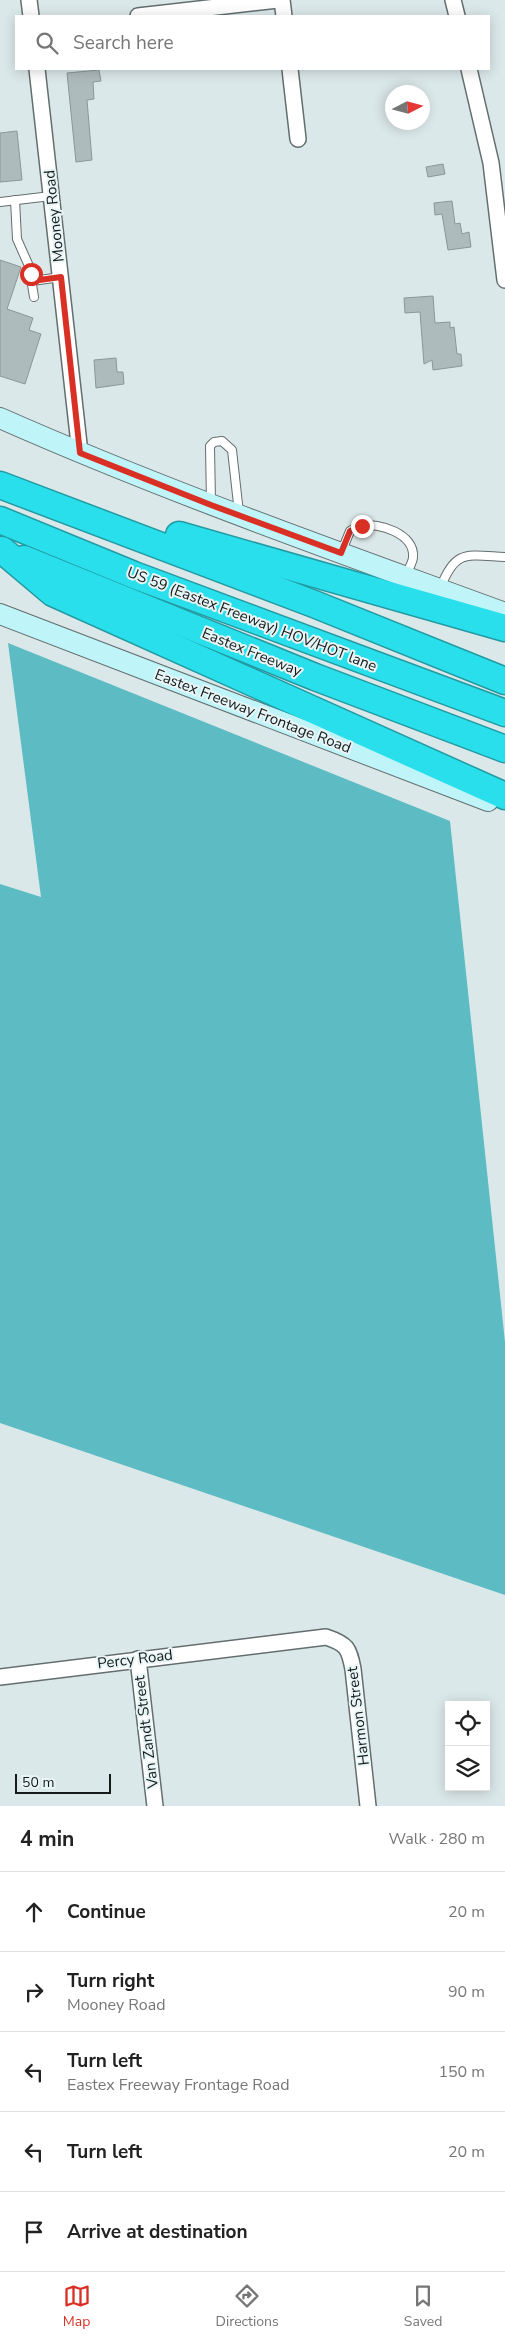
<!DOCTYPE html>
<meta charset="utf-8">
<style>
:root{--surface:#fff;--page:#f6f6f6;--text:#222;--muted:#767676;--line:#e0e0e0;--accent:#d93025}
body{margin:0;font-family:"Nunito Sans",sans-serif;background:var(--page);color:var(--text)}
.controls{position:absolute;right:15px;bottom:15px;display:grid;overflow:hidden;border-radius:0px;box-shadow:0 2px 12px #0003}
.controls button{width:45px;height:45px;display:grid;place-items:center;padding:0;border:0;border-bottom:1px solid var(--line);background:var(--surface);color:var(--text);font:25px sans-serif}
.compass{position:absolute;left:385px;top:85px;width:45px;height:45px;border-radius:50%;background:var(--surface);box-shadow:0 2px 12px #0003;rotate:84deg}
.scale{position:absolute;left:15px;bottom:12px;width:96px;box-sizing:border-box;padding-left:5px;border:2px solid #151a1a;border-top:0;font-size:14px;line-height:18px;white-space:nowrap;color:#151a1a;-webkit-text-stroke:4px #e8f5f6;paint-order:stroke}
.stop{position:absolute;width:15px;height:15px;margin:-11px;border:4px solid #d93025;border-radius:50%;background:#fff}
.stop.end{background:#d93025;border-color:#fff;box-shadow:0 1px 5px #0008}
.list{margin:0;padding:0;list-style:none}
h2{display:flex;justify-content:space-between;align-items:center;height:65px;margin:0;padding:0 20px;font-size:21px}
h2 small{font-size:16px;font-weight:400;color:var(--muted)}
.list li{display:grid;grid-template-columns:32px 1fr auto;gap:15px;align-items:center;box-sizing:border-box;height:80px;padding:0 20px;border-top:1px solid var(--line)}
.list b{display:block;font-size:19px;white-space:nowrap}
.list p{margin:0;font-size:16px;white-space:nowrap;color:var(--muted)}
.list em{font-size:16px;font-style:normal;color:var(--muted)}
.icon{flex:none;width:28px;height:28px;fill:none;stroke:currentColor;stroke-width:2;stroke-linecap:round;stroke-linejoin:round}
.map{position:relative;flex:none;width:505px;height:1806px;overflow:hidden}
.search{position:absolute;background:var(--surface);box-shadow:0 2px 12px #0003;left:15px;right:15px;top:15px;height:55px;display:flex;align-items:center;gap:12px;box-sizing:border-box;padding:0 18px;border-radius:0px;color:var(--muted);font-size:19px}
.sheet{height:465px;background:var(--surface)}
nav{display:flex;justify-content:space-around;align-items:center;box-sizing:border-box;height:70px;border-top:1px solid var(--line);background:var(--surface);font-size:14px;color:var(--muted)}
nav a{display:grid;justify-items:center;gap:2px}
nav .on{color:var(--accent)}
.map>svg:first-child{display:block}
.forest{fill:#5cbbc3}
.building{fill:#aebbbc;stroke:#8b9697}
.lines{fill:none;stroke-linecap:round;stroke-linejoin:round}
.service-casing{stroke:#636e6f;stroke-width:10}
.minor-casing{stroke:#636e6f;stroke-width:18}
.secondary-casing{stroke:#636e6f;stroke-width:22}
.motorway-casing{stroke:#229aa2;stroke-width:29}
.service{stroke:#fff;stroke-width:8}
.minor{stroke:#fff;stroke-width:15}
.secondary{stroke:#bff5f9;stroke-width:20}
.motorway{stroke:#29dfec;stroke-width:26}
.route{stroke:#d93025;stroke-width:6}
.labels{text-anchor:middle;stroke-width:4;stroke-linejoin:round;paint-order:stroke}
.street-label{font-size:15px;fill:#151a1a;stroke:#e8f5f6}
</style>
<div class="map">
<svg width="505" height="1806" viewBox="0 0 505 1806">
<rect width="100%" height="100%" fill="#dbe8e9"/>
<!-- forest -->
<path class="forest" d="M8,643l442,178 55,521v253l-505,-172v-539l41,13z"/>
<!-- building -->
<g class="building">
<path d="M99,70l2,11 -8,1 1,17 -7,1 5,60 -16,2 -9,-89z"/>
<path d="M17,131l5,49 -22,2v-49z"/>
<path d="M443,164l2,10 -17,3 -2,-10z"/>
<path d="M452,201l3,23 5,-1 2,11 7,-2 2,15 -23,3 -6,-36 -7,1 -1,-12z"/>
<path d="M0,260l21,7 -14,42 26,9 -4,12 12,4 -16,50 -25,-8z"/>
<path d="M433,296l2,27 15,-1v6l4,-1 3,27h4l1,12 -29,4 -1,-10 -8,4 -4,-52 -15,1 -1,-15z"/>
<path d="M116,358l1,14h6l1,12 -28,4 -2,-28z"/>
</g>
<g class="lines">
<!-- service casing -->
<g class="service-casing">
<g id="service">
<path d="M15,200l2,39 12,27 5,31"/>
<path d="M0,202l51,-6"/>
<path d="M32,281l29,-4"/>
<path d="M211,503l-1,-57 4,-4 8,-1 10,9 7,63"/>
<path d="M341,553l9,-22c4,-2 8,-5 11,-5 18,-4 54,8 52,31 0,5 -5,13 -7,18"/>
<path d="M440,589c15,-40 26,-34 65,-32"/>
</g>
</g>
<!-- minor casing -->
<g class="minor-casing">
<g id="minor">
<path d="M29,0l2,16"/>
<path d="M282,0l2,16"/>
<path d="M453,0l4,16"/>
<path d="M138,16l140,-16"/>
<path d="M37,69l43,384"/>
<path d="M290,69l8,70"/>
<path d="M469,69l22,94 14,117"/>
<path d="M138,1659l17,147"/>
<path d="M0,1677l326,-40c21,7 23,11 27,32l15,137"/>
</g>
</g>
<!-- secondary casing -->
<g class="secondary-casing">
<g id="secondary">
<path d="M0,418c165,73 336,133 505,195"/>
<path d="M0,614l488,187"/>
</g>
</g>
<!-- motorway casing -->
<g class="motorway-casing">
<g id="motorway">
<path d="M0,485l314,119 191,77"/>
<path d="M0,520l134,55 371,138"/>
<path d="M179,535l326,93"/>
<path d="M2,550l51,43 452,203"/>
<path d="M24,559l291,118 190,72"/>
</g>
</g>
<!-- service -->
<use href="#service" class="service"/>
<!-- minor -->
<use href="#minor" class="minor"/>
<!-- secondary -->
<use href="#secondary" class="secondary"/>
<!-- motorway -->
<use href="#motorway" class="motorway"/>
</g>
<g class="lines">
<!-- route -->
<path class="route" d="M31,274l1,7 29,-4 19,176 131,52 130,48 9,-22 12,-5"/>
</g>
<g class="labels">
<!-- street labels -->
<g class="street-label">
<text transform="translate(54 216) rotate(-96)" y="5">Mooney Road</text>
<text transform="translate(252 619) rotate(21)" y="5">US 59 (Eastex Freeway) HOV/HOT lane</text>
<text transform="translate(252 652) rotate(22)" y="5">Eastex Freeway</text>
<text transform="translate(253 711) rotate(21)" y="5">Eastex Freeway Frontage Road</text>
<text transform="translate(135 1659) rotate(-7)" y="5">Percy Road</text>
<text transform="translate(358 1716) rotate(-97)" y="5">Harmon Street</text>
<text transform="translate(146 1732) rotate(-97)" y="5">Van Zandt Street</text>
</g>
</g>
</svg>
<div class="controls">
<button><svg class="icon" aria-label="locate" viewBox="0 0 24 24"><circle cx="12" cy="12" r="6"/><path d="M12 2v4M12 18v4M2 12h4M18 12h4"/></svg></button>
<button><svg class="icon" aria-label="layers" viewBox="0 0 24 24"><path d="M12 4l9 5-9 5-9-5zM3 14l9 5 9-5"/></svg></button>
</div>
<svg class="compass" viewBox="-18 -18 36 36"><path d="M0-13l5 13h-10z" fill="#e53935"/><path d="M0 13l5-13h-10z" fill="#767676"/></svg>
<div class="scale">50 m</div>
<div class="stop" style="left:31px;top:274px"></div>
<div class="stop end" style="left:362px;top:526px"></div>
<div class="search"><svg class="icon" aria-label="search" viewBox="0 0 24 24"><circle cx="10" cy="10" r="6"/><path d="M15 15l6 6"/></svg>Search here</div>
</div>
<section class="sheet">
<h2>4 min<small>Walk · 280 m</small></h2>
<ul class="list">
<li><svg class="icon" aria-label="ahead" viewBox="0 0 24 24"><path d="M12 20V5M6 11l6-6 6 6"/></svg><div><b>Continue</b></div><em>20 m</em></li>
<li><svg class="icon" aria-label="right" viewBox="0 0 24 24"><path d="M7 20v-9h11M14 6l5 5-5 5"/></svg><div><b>Turn right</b><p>Mooney Road</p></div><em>90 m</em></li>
<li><svg class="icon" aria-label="left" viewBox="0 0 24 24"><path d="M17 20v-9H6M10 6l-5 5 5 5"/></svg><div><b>Turn left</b><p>Eastex Freeway Frontage Road</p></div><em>150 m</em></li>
<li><svg class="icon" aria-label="left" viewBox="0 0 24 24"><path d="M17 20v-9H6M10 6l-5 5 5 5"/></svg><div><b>Turn left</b></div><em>20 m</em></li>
<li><svg class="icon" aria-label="arrive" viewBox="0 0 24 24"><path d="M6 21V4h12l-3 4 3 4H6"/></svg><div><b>Arrive at destination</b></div></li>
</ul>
</section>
<nav>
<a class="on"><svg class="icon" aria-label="map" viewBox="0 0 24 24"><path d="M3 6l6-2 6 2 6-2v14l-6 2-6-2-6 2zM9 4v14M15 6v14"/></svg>Map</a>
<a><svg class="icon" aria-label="directions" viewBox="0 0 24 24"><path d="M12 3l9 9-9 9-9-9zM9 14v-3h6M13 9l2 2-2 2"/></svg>Directions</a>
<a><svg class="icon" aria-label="saved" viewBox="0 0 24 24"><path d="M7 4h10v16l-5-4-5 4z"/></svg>Saved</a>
</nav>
